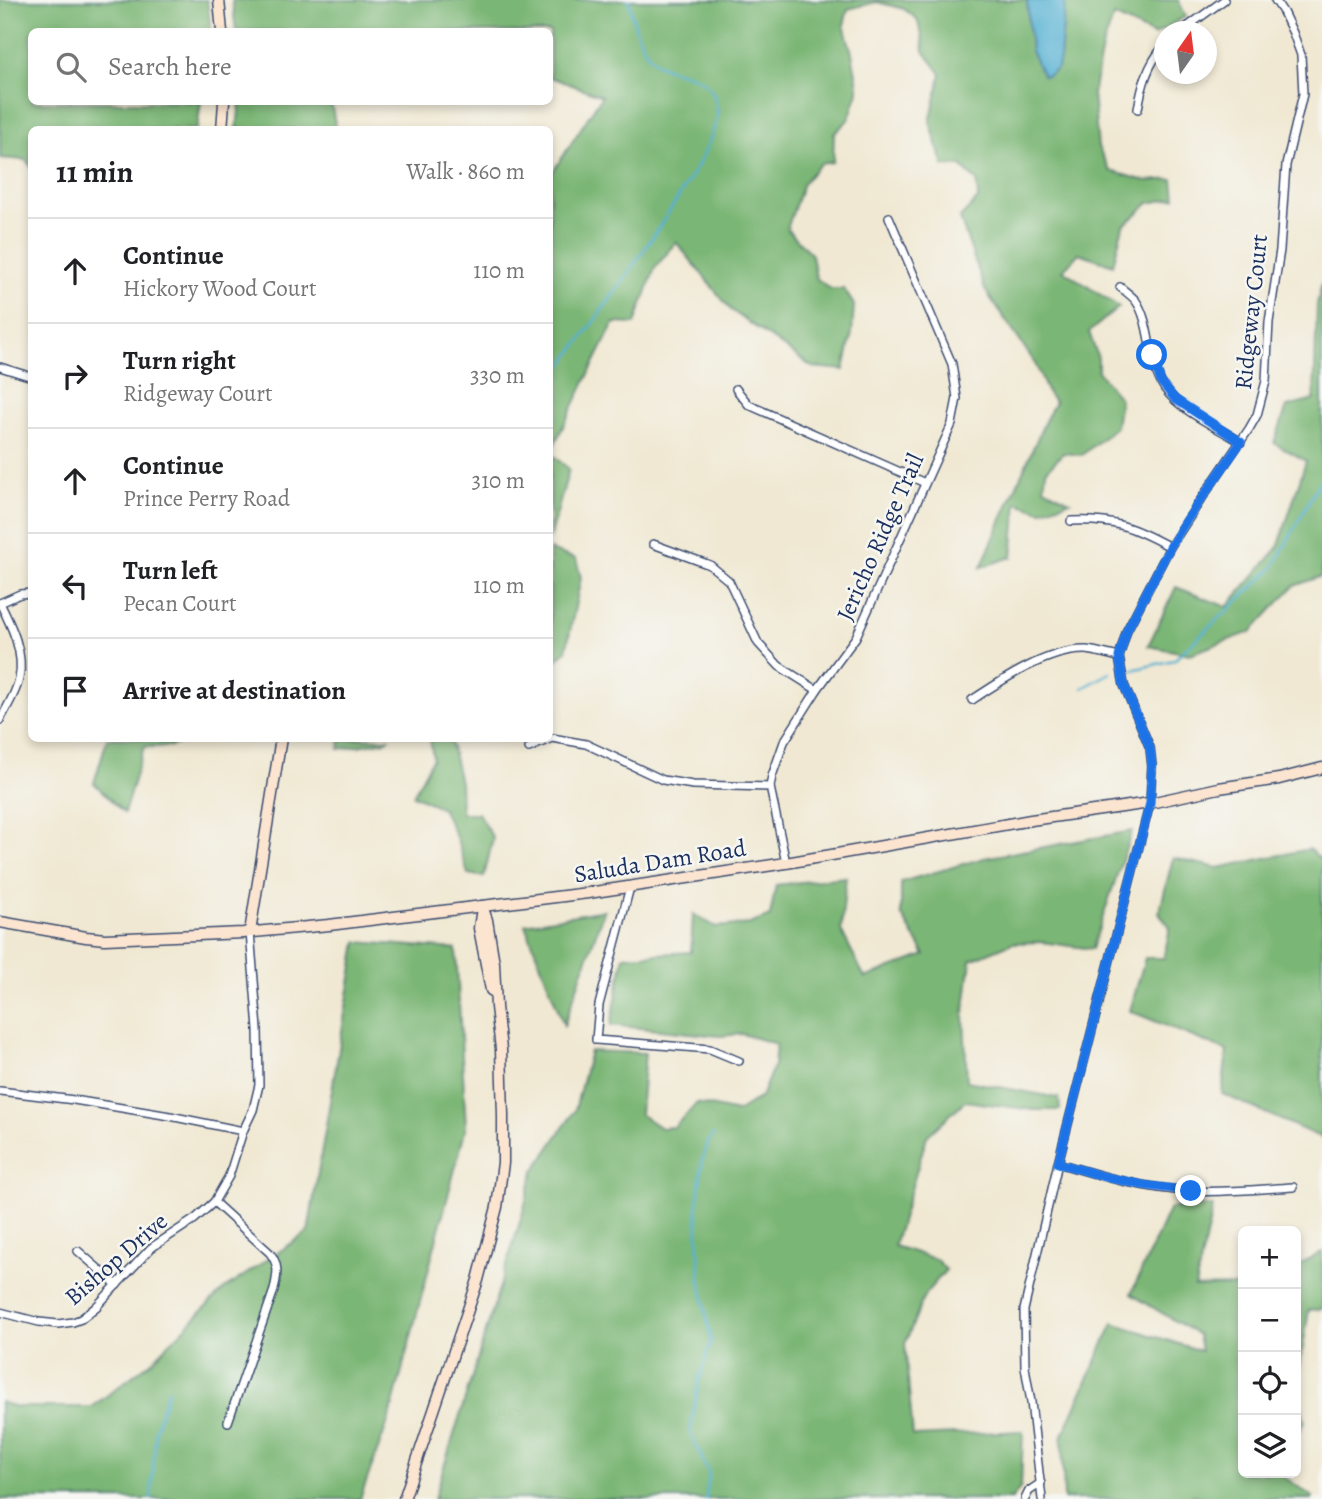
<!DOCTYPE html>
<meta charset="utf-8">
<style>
:root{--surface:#fff;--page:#f6f6f6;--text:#202124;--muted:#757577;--line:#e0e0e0}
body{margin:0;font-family:Alegreya,serif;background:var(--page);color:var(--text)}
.controls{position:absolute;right:21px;bottom:21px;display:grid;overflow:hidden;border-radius:10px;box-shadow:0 4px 10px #0003}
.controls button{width:63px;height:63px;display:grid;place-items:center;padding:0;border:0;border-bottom:2px solid var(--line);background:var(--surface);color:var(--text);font:35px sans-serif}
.compass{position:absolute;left:1154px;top:21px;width:63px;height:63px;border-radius:50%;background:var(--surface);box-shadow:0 4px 10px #0003;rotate:14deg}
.stop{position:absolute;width:21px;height:21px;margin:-16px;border:5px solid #1a73e8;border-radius:50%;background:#fff}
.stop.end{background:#1a73e8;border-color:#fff;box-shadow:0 2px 7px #0008}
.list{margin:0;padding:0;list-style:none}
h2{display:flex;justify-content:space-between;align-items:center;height:91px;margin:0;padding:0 28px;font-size:30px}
h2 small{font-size:23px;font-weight:400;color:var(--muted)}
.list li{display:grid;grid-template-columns:46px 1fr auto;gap:21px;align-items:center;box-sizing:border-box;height:105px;padding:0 28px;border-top:2px solid var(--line)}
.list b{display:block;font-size:26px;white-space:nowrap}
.list p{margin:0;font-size:23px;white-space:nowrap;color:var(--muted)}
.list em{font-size:23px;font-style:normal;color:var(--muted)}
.icon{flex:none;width:38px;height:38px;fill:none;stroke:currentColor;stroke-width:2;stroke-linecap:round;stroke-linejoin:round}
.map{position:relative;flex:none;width:1322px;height:1499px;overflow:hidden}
.search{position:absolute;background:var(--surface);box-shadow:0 4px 10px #0003;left:28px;top:28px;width:525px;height:77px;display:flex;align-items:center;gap:18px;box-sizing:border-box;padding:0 24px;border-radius:10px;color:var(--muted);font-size:26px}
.panel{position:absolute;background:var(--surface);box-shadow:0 4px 10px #0003;left:28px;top:126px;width:525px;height:616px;border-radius:10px}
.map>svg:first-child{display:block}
.forest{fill:#7ab675;stroke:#4a726a;stroke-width:2}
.water{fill:#55b1d3;stroke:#387098;stroke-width:2}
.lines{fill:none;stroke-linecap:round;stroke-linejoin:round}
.stream{stroke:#55b1d3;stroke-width:2.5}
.street-casing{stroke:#3b4b6f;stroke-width:10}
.secondary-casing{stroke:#3b4b6f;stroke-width:13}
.street{stroke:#fff;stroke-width:7}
.secondary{stroke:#fce5d0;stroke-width:10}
.route{stroke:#1a73e8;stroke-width:9}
.labels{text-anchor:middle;stroke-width:5;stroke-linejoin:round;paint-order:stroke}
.street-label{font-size:24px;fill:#1b2f5e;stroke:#f6f6f2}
</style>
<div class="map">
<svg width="1322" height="1499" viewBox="0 0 1322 1499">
<rect width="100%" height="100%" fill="#f6f6f2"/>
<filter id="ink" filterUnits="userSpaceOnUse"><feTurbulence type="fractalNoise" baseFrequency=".0143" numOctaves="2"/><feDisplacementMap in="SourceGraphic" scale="14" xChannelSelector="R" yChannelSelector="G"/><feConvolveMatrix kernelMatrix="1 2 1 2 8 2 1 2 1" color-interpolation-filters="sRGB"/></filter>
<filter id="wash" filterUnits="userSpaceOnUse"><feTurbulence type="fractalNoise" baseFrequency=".00686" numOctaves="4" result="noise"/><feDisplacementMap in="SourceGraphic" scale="28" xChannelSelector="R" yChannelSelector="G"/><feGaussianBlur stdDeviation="1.57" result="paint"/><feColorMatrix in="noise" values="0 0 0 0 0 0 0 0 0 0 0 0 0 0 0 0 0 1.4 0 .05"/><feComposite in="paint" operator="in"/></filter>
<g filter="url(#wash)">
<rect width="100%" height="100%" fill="#f0e8d2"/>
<!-- forest -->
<g class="forest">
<path d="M0,0h207l4,31 -179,1v70h169l-4,27 -165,1 -1,37 -5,-7 -26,-2z"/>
<path d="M232,0h795l4,51 17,24 9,-6 3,-11 5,-58h113l8,16 -32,19 -40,-19 -12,32 -9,46 5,53 12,24 36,10 27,-2 2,19 -26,5 -26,23 -10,39 -34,-12 -16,17 56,37 -30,25 9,26v13l22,28 -4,28 -34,28 -19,-2 -17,18 -2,17 26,13 -29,10 -24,-8 -5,54 -31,10 64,-146 10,-19 -7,-8 -13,-31 -50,-73 -25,-72 18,-19 -1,-18 -16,-15h-17l-14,-44 11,-48 -17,-23 -2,-15 -5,-17 -13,-10 -27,-7 -29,7 -4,16 8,28 6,32v7l-9,27 -15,15 -1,28 -13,2 -17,19 -16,46 25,26 4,23 15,11h13l10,16 -2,28 -8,37 -32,-3 -81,-57 -55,-68 -21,26 -20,56 -21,-1 -64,130 19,16 -19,70v-363l52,-80 -52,-19v-45l-314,-1z"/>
<path d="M240,102h91l5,27h-99z"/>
<path d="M1322,282v294l-28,10 -43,46 -61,22 -42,-8 28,-59 51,20 51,-59 28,-87 -32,-18 13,-36 27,-7 3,-96z"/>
<path d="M550,550l26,9 5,19 -15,73 -16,15z"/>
<path d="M107,739v-1l86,1 -22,7 -27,1 -20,66 -30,-30z"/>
<path d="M341,739v-1l48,1 -2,2 -48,8z"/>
<path d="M430,739h20l10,44 1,30h17l15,25 -9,39 -16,-3 -13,-40 -13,-26 -29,-13 20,-37z"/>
<path d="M1132,831l-40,118 -51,-7 -29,1 -41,17 -7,56 3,65 92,17 1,12h-26l-69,-9 -38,35 -33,110 42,13 10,11 -21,24 -20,50 8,92 110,-5 -2,56 -9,12h-578l89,-287 11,-41 41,-61 15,-59 55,2 -5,61 21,14 13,-1 23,-24 40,9 24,-15 13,-32 2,-21 -34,-10 -22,2 -109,-11 13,-69 67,-4 2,-38 23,13 34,-3 20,-8 6,-31 70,-8 -5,53 24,48 60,-23 -24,-41v-32l83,-24z"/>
<path d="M1309,849l13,11v278l-100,-44 5,-43 -97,-40 15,-53h19l6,-31 -11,-14 14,-55 45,10z"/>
<path d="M604,910l-40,115 -39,-101z"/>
<path d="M357,942l99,7 10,178 -76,289 -30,83h-360v-97l15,5h77l60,-46 71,-71 85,-58z"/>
<path d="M1213,1206l-18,81 48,-1v187h35l35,24 -1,2h-106l-13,-4 -4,4h-125l-2,-62 51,-114 88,28 -3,-16 -67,-41 39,-86z"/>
<path d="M1322,1252v57l-13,1 -13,78 9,33 -9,16v-170z"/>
</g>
<!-- water -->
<path class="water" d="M1027,0h38l-5,58 -3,11 -9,6 -5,1 -12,-25z"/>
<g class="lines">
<!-- stream -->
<g class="stream">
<path d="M550,383c40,-57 82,-112 119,-171 19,-30 40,-60 48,-95 1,-6 -1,-15 -3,-21 -13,-29 -45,-19 -62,-37 -13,-13 -20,-42 -23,-59"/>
<path d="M1132,670l42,-10 99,-92 49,-91"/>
<path d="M1083,688l27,-15"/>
<path d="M151,1499l5,-71 12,-38"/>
<path d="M706,1499l3,-25 -19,-42 9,-52 12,-39 -11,-62 -3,-69 5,-49 7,-21 4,-5"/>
</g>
</g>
</g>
<g filter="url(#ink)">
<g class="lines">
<!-- street casing -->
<g class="street-casing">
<g id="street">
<path d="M1180,32l44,-32"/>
<path d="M1138,109c4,-24 10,-45 26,-63"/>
<path d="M1120,287c5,4 12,9 16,14 16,23 11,63 29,88 17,23 52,38 76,53"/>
<path d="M0,367l32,10"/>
<path d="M736,389l13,16 176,78"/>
<path d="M1071,521c43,-2 62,6 99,26"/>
<path d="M653,544l57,21 19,16 29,62 21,23 38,24"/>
<path d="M0,603c11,22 25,50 19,76 -3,14 -12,28 -19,41"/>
<path d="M0,603l20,-9 12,-1"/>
<path d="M972,700c30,-20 76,-51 114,-50 11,1 22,5 33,7"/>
<path d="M529,748l23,-10 34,6 77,36 30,5 77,2"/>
<path d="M786,863l-16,-76 2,-11 12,-34 33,-52 39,-53 96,-213 5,-26 -5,-34 -63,-147"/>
<path d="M630,887l-31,118 -3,35 114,9 29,12"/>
<path d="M0,1091l74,9 96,16 73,15"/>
<path d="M1058,1163c43,13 87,26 132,28 34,2 70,-2 103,-4"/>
<path d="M214,1202l56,51c10,13 7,22 4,37l-46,132"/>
<path d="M78,1251l39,34"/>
<path d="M0,1312l39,10 19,2 15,-2 8,-3 15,-12 55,-59 44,-29 19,-17 15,-26 14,-45 10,-21 6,-25 -1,-56 -8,-97"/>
<path d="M1025,1499l4,-8 12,-8"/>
<path d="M1042,1499l-11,-97 -6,-35 -1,-57 34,-147 92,-360 2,-37 -2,-18 -26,-63 -5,-28 8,-27 43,-83 30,-46 49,-72 8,-14 9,-34 3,-59 11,-72 6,-85 17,-71 -2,-39 -8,-22 -10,-21 -8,-12"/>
</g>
</g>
<!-- secondary casing -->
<g class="secondary-casing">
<g id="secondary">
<path d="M219,0l3,32"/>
<path d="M222,130l2,-28"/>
<path d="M482,908l-3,20 12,62"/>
<path d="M0,922l86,15 19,2 138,-6 86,-8 259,-32 198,-30 245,-43 119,-17 69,-15 60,-9 43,-11"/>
<path d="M250,932l31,-194"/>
<path d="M404,1499l74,-219 19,-73 6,-44v-48l-2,-66 -5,-42 -2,-44 -7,-43 -5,-14"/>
</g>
</g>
<!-- street -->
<use href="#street" class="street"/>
<!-- secondary -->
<use href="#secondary" class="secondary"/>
</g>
</g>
<g class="lines" filter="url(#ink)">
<!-- route -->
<path class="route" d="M1152,355l9,27 14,17 66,43 -55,79 -16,26 -43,83 -8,27 5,28 26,63 2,18 -2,37 -92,360 48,14 37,8 48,6"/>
</g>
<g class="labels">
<!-- street labels -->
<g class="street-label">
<text transform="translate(1251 312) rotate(-84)" y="8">Ridgeway Court</text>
<text transform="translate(880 537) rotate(-66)" y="8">Jericho Ridge Trail</text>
<text transform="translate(660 861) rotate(-9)" y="8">Saluda Dam Road</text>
<text transform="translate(116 1259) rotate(-41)" y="8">Bishop Drive</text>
</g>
</g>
</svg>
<div class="controls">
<button>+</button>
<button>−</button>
<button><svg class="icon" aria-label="locate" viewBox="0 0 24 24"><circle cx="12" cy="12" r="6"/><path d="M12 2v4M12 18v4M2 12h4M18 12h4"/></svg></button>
<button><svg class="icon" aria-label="layers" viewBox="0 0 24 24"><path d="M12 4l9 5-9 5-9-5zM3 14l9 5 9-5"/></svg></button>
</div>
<svg class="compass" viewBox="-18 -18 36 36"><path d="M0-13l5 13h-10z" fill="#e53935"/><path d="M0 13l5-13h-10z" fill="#757577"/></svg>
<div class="stop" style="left:1152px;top:355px"></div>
<div class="stop end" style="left:1191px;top:1191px"></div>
<div class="search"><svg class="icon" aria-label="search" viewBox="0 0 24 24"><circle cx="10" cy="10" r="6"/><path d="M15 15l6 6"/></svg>Search here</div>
<section class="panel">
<h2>11 min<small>Walk · 860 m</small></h2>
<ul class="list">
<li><svg class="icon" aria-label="ahead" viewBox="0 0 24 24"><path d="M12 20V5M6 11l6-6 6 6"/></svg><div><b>Continue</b><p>Hickory Wood Court</p></div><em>110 m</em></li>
<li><svg class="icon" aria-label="right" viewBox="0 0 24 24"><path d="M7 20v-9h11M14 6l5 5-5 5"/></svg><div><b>Turn right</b><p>Ridgeway Court</p></div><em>330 m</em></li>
<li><svg class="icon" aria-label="ahead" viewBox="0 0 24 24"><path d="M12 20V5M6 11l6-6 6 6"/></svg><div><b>Continue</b><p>Prince Perry Road</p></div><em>310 m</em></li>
<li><svg class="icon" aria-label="left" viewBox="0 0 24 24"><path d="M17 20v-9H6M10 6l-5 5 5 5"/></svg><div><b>Turn left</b><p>Pecan Court</p></div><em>110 m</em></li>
<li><svg class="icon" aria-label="arrive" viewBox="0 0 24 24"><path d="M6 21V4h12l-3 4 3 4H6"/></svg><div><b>Arrive at destination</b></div></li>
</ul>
</section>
</div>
